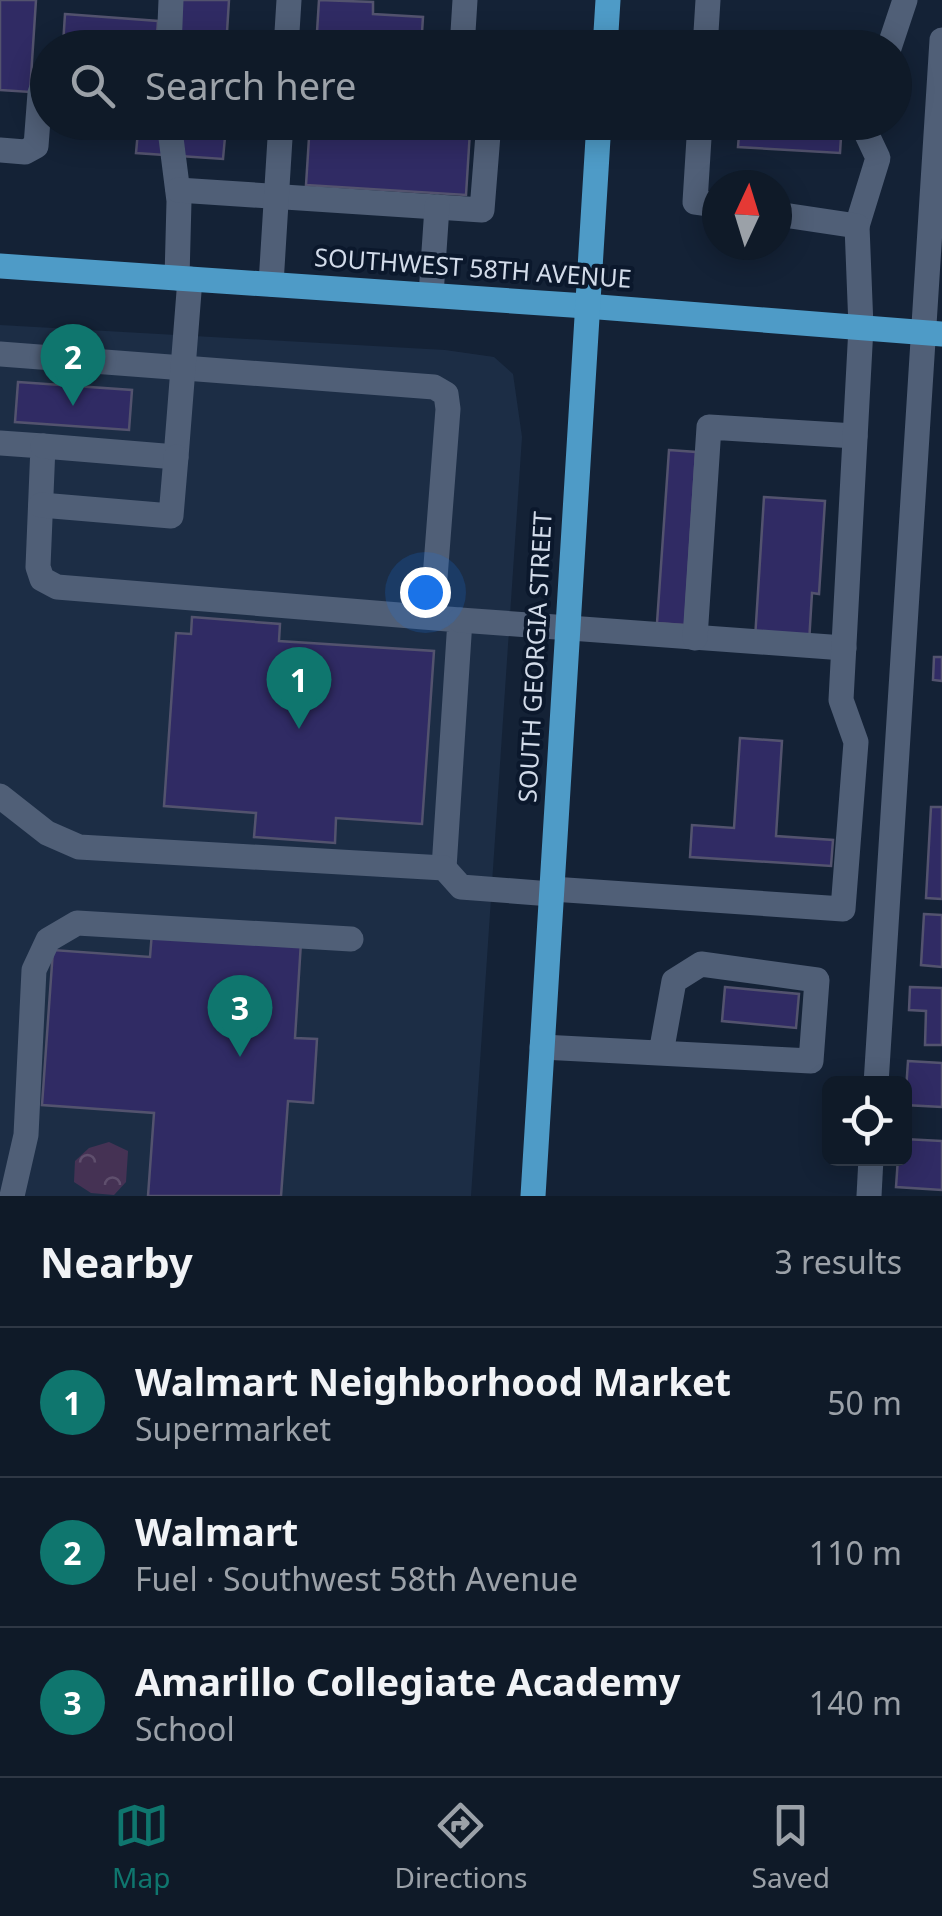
<!DOCTYPE html>
<meta charset="utf-8">
<style>
:root{--surface:#0f1a28;--page:#1d2734;--text:#f1f3f6;--muted:#9ba1a8;--line:#2f3845;--accent:#0f766e}
body{margin:0;font-family:"Noto Sans",sans-serif;background:var(--page);color:var(--text)}
.controls{position:absolute;right:30px;bottom:30px;display:grid;overflow:hidden;border-radius:15px;box-shadow:0 5px 25px #0003}
.controls button{width:90px;height:90px;display:grid;place-items:center;padding:0;border:0;border-bottom:2px solid var(--line);background:var(--surface);color:var(--text);font:50px sans-serif}
.compass{position:absolute;left:702px;top:170px;width:90px;height:90px;border-radius:50%;background:var(--surface);box-shadow:0 5px 25px #0003;rotate:4deg}
.you{position:absolute;left:425px;top:592px;width:35px;height:35px;margin:-25px;border:8px solid #fff;border-radius:50%;background:#1a73e8;box-shadow:0 0 0 15px #1a73e833}
.badge{display:grid;place-items:center;width:65px;height:65px;border-radius:50%;background:var(--accent);color:#fff;font-size:32px;font-weight:700}
.pin{position:absolute;translate:-50% -82px;filter:drop-shadow(0 2px 5px #0008)}
.pin::after{content:'';position:absolute;top:52px;width:35px;height:30px;background:inherit;clip-path:polygon(0 0,100% 0,50% 100%)}
.list{margin:0;padding:0;list-style:none}
h2{display:flex;justify-content:space-between;align-items:center;height:130px;margin:0;padding:0 40px;font-size:42px}
h2 small{font-size:32px;font-weight:400;color:var(--muted)}
.list li{display:grid;grid-template-columns:65px 1fr auto;gap:30px;align-items:center;box-sizing:border-box;height:150px;padding:0 40px;border-top:2px solid var(--line)}
.list b{display:block;font-size:38px;white-space:nowrap}
.list p{margin:0;font-size:32px;white-space:nowrap;color:var(--muted)}
.list em{font-size:32px;font-style:normal;color:var(--muted)}
.icon{flex:none;width:55px;height:55px;fill:none;stroke:currentColor;stroke-width:2;stroke-linecap:round;stroke-linejoin:round}
.map{position:relative;flex:none;width:942px;height:1196px;overflow:hidden}
.search{position:absolute;background:var(--surface);box-shadow:0 5px 25px #0003;left:30px;right:30px;top:30px;height:110px;display:flex;align-items:center;gap:25px;box-sizing:border-box;padding:0 35px;border-radius:55px;color:var(--muted);font-size:38px}
.sheet{height:580px;background:var(--surface)}
nav{display:flex;justify-content:space-around;align-items:center;box-sizing:border-box;height:140px;border-top:2px solid var(--line);background:var(--surface);font-size:28px;color:var(--muted)}
nav a{display:grid;justify-items:center;gap:5px}
nav .on{color:var(--accent)}
.map>svg:first-child{display:block}
.built{fill:#1c2d45}
.park{fill:url(#park-crowns)}
.building{fill:#302b64;stroke:#53536e;stroke-width:2.5}
.lines{fill:none;stroke-linecap:round;stroke-linejoin:round}
.minor{stroke:#505f77;stroke-width:25}
.major{stroke:#4e9bc7;stroke-width:25}
.labels{text-anchor:middle;stroke-width:8;stroke-linejoin:round;paint-order:stroke}
.street-label{font-size:25px;fill:#d2dbe9;stroke:#0b182c}
</style>
<div class="map">
<svg width="942" height="1196" viewBox="0 0 942 1196">
<defs>
<pattern id="park-crowns" width="20" height="18" patternUnits="userSpaceOnUse" patternTransform="scale(2.5)"><rect width="20" height="18" fill="#453254"/><path d="M2 6a3 3 0 1 1 6 0M12 15a3 3 0 1 1 6 0" fill="none" stroke="#5f4f6d"/></pattern>
</defs>
<rect width="100%" height="100%" fill="#142236"/>
<!-- built -->
<path class="built" d="M0,325l445,25 49,7 19,17 9,63 -51,759h-471z"/>
<!-- park -->
<path class="park" d="M109,1142l19,9 -2,31 -12,13 -23,-2 -17,-11 1,-21 14,-13z"/>
<!-- building -->
<g class="building">
<path d="M0,0h36l-6,92 -30,-2z"/>
<path d="M181,0h48l-3,48h-48z"/>
<path d="M319,0l54,2v12l50,3 -2,31h-105z"/>
<path d="M65,14l93,7 -2,27 -93,-3z"/>
<path d="M310,122l160,9 -4,64 -160,-10z"/>
<path d="M740,122h102l-2,31 -102,-6z"/>
<path d="M138,131l87,6 -2,22 -87,-6z"/>
<path d="M18,382l114,8 -3,40 -114,-8z"/>
<path d="M669,450l27,2 -11,173 -28,-2z"/>
<path d="M764,497l61,4 -6,93 -7,-1 -3,50 -54,-4z"/>
<path d="M192,617l88,7 -1,17 155,10 -12,173 -86,-6 -1,25 -81,-6 2,-24 -92,-7 12,-173 15,1z"/>
<path d="M934,657h8v24l-9,-1z"/>
<path d="M740,738l42,3 -6,95 57,4 -2,26 -141,-9 2,-32 42,3z"/>
<path d="M931,807h11v92l-16,-1z"/>
<path d="M924,914l18,1v52l-21,-2z"/>
<path d="M152,932l149,10 -6,96 22,1 -4,64 -25,-2 -7,95h-133l6,-83 -112,-8 11,-155 97,7z"/>
<path d="M725,987l74,7 -3,34 -74,-7z"/>
<path d="M910,987l32,1v57h-17l1,-34 -17,-1z"/>
<path d="M908,1061l34,2v44l-37,-2z"/>
<path d="M904,1139l38,2v49l-46,-3 2,-29h6z"/>
</g>
<g class="lines">
<!-- minor -->
<g class="minor">
<path d="M605,44l48,4"/>
<path d="M169,48l2,-48"/>
<path d="M286,48l3,-48"/>
<path d="M462,48l3,-48"/>
<path d="M705,48l3,-48"/>
<path d="M889,48l16,-48"/>
<path d="M169,122l10,79 -2,77"/>
<path d="M700,122l-5,80 22,3"/>
<path d="M0,150l25,2 11,-6 4,-53 3,-7h5"/>
<path d="M178,190l304,20 7,-88"/>
<path d="M857,226l21,-68 -17,-36"/>
<path d="M271,284l10,-162"/>
<path d="M431,295l6,-88"/>
<path d="M0,354l434,33 12,7 2,15 -16,208"/>
<path d="M0,443l43,3 -5,121 4,12 15,8 403,33 -16,248"/>
<path d="M43,446l133,11 14,-178"/>
<path d="M41,505l130,11 5,-59"/>
<path d="M460,620l384,28"/>
<path d="M695,638l14,-211 146,9"/>
<path d="M0,796l47,37 32,14 365,21 17,19 90,7"/>
<path d="M552,889l291,20 13,-167 -15,-42 20,-373 -4,-101 -80,-12"/>
<path d="M542,1047l269,14 6,-81 -116,-16 -27,17 -13,72"/>
<path d="M876,1084l66,-1044"/>
<path d="M12,1196l14,-61 8,-165 14,-30 29,-17 274,16"/>
<path d="M869,1196l2,-38"/>
</g>
<!-- major -->
<g class="major">
<path d="M605,48l3,-48"/>
<path d="M0,266l586,40 356,28"/>
<path d="M533,1196l66,-1074"/>
</g>
</g>
<g class="labels">
<!-- street labels -->
<g class="street-label">
<text transform="translate(473 268) rotate(4)" y="9">SOUTHWEST 58TH AVENUE</text>
<text transform="translate(535 657) rotate(-87)" y="9">SOUTH GEORGIA STREET</text>
</g>
</g>
</svg>
<div class="controls">
<button><svg class="icon" aria-label="locate" viewBox="0 0 24 24"><circle cx="12" cy="12" r="6"/><path d="M12 2v4M12 18v4M2 12h4M18 12h4"/></svg></button>
</div>
<svg class="compass" viewBox="-18 -18 36 36"><path d="M0-13l5 13h-10z" fill="#e53935"/><path d="M0 13l5-13h-10z" fill="#9ba1a8"/></svg>
<div class="you"></div>
<div class="pin badge" style="left:299px;top:729px">1</div>
<div class="pin badge" style="left:73px;top:406px">2</div>
<div class="pin badge" style="left:240px;top:1057px">3</div>
<div class="search"><svg class="icon" aria-label="search" viewBox="0 0 24 24"><circle cx="10" cy="10" r="6"/><path d="M15 15l6 6"/></svg>Search here</div>
</div>
<section class="sheet">
<h2>Nearby<small>3 results</small></h2>
<ul class="list">
<li><span class="badge">1</span><div><b>Walmart Neighborhood Market</b><p>Supermarket</p></div><em>50 m</em></li>
<li><span class="badge">2</span><div><b>Walmart</b><p>Fuel · Southwest 58th Avenue</p></div><em>110 m</em></li>
<li><span class="badge">3</span><div><b>Amarillo Collegiate Academy</b><p>School</p></div><em>140 m</em></li>
</ul>
</section>
<nav>
<a class="on"><svg class="icon" aria-label="map" viewBox="0 0 24 24"><path d="M3 6l6-2 6 2 6-2v14l-6 2-6-2-6 2zM9 4v14M15 6v14"/></svg>Map</a>
<a><svg class="icon" aria-label="directions" viewBox="0 0 24 24"><path d="M12 3l9 9-9 9-9-9zM9 14v-3h6M13 9l2 2-2 2"/></svg>Directions</a>
<a><svg class="icon" aria-label="saved" viewBox="0 0 24 24"><path d="M7 4h10v16l-5-4-5 4z"/></svg>Saved</a>
</nav>
